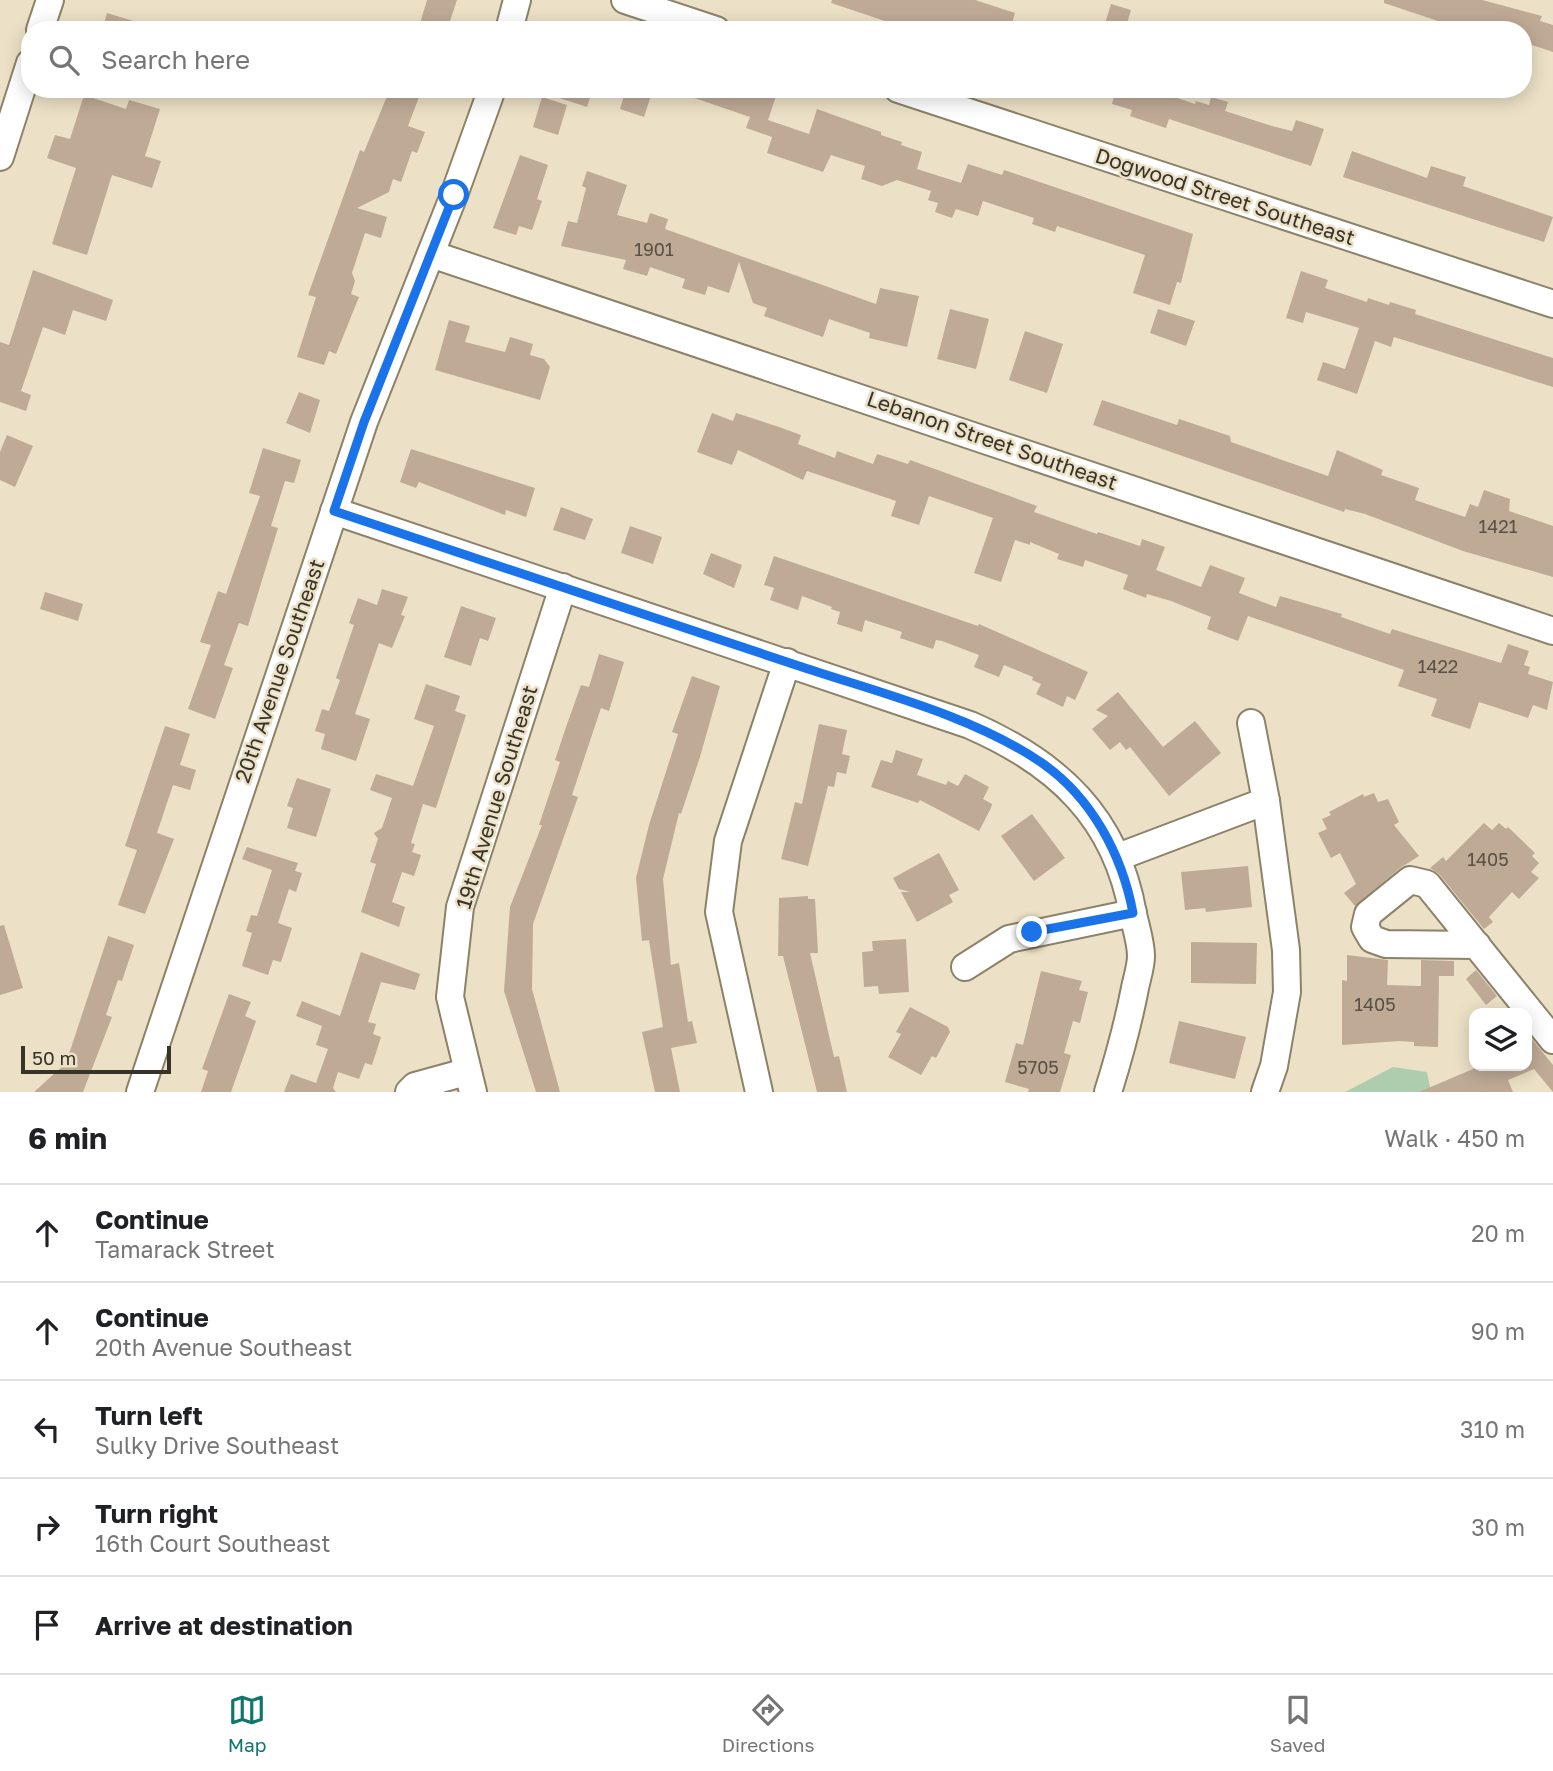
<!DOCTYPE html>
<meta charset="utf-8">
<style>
:root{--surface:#fff;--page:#f2f2f2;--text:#202124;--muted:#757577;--line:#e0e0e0;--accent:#0f766e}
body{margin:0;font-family:"Golos Text",sans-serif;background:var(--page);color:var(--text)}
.controls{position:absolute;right:21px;bottom:21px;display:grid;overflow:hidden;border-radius:14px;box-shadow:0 4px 18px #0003}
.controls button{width:63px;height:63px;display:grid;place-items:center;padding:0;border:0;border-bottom:2px solid var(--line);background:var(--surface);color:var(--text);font:35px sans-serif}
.scale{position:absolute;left:21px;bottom:18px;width:150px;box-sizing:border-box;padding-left:7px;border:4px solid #373329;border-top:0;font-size:19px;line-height:24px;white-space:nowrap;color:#373329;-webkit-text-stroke:5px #ece1c6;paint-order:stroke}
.stop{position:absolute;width:21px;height:21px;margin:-16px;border:5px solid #1a73e8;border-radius:50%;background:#fff}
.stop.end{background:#1a73e8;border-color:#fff;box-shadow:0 2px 7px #0008}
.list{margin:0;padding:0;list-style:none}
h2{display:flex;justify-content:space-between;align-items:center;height:91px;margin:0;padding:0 28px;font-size:30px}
h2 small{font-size:23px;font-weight:400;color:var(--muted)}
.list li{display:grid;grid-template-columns:46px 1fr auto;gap:21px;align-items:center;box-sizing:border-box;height:98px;padding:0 28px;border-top:2px solid var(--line)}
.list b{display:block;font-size:26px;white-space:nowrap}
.list p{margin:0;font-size:23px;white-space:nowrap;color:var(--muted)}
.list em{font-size:23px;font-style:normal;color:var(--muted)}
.icon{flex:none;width:38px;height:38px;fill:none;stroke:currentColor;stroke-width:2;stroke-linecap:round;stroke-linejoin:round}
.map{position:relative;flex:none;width:1553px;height:1092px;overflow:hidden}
.search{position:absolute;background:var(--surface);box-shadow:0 4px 18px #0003;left:21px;right:21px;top:21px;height:77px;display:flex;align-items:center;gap:18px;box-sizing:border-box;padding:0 24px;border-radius:28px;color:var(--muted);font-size:26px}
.sheet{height:581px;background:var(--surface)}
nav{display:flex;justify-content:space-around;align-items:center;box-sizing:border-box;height:98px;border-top:2px solid var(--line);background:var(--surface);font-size:19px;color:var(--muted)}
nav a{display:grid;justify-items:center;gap:4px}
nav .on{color:var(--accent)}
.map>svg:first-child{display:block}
.green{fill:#aecdaf}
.building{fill:#bfaa96}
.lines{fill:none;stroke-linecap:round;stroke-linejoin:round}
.minor-casing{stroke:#8b8269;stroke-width:30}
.minor{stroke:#fff;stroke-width:26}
.route{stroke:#1a73e8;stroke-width:9}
.labels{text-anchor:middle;stroke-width:5;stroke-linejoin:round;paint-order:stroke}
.number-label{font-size:18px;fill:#595144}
.street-label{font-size:21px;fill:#373329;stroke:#ece1c6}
</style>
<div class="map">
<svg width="1553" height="1092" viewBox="0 0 1553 1092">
<rect width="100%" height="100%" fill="#ece1c6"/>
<!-- green -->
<path class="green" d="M1393,1067l34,5 4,20h-86z"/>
<!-- building -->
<g class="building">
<path d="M427,0h30l-10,30h-29z"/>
<path d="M832,0h143l40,13 -5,17h-98l-81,-27z"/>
<path d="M1384,0h98l60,16 -2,5 13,4v27l-21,-7 -5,18h-4v-33h-58l-81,-27z"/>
<path d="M1111,4l20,6 -6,20h-22z"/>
<path d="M107,13l43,13 -1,4h-47z"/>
<path d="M390,89h32l-14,37 17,6 -8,21 -5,-2 -11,31 -8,-3 -4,13 -32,16 30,9 -6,21 -16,-5 -13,40 3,8 -4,13 8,3 -23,57 -7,-3 -5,14 -27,-8 19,-60 -8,-2 52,-145 4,2z"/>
<path d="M544,89h49l-6,18 -43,-14z"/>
<path d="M626,89h27l-9,28 -24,-8z"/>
<path d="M677,89h79l20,7 -8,24 41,14 8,-25 64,23v3l21,7 -1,3 21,7 -5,17 44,14 7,-19 34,11 2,-5 189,64 -12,49 -4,-1 -7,23 -37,-12 12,-38 -88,-29 -2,6 -23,-8 2,-6 -51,-17 -5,15 -22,-7 -4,9 -17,-6 3,-9 -10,-3 3,-9 -34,-11 -15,6 -21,-7 4,-13 -34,-11 -8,17 -56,-19 5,-16 -26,-9 4,-11 -73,-25z"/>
<path d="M1116,89h35l44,15 1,-3 13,4 2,-8 17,5 -3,9 47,15 20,5 4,-11 28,9 -13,37 -142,-47 -3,9 -36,-12 2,-6 -20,-6z"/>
<path d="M84,95l42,14 3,-9 31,9 -15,47 16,5 -9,27 -40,-13 -25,80 -35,-11 24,-76 -29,-10 8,-23 15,4z"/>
<path d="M542,97l25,8 -9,30 -25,-8z"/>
<path d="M1352,151l75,27 4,-12 35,11 -3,9 90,31 -9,25 -201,-65z"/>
<path d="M520,155l28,10 -11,34 5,2 -10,29 -13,-4 -3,9 -23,-7z"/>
<path d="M587,171l40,14 -10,30 30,8 3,-10 18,6 -3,10 211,75 4,-16 39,8 -12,51 -38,-9 1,-5 -41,-14 -6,18 -59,-21 3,-8 -14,-5 -14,-41 -10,31 -21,-7 -3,9 -23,-7 3,-9 -35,-12 -3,9 -24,-7 3,-9 -65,-14 7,-25 9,2 9,-35 -4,-2z"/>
<path d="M33,270l80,30 -7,21 -33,-11 -8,25 -22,-8 -22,64 10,4 -5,16 -26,-9v-60l9,3z"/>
<path d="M1301,271l27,9 -3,8 42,14 1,-4 21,7 1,-3 26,8 -1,4 138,44v29l-159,-50 -3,10 -16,-6 -18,53 -40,-14 6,-18 22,7 14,-41 -53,-16 -3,11 -17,-5z"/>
<path d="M950,309l39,10 -13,50 -39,-10z"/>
<path d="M1158,309l37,12 -9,25 -36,-13z"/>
<path d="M449,320l21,6 -5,16 40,10 5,-15 23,7 -3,11 14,4 6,8 -10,33 -105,-30z"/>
<path d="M1025,331l38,13 -16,49 -38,-13z"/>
<path d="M299,392l21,8 -10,33 -24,-10z"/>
<path d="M1102,400l75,25 2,-6 51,17 1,6 97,34 9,-26 46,20 -2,5 38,13 -4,12 50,17 5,-13 8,3 6,-17 26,9 -1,12 44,15v51l-90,-26 -98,-37 -20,-5 -1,3 -251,-87z"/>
<path d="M712,413l21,8 3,-8 43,14 22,8 -3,9 37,14 2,-7 36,13 4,-10 31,10 2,-4 127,46 -3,6 63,22 1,-2 42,14 2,-7 23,8 -9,23 45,17 9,-22 35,13 -6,15 37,14 4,-11 62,18 -1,3 49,17 2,-5 109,34 7,-19 21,7 -5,14 6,2 -2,7 25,8 -6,28 -14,-5 -5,13 -49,-16 -9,27 -39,-13 6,-17 -39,-13 6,-16 -156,-54 -10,25 -31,-12 4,-12 -40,-16 -24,-7 -1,4 -23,-9 5,-14 -43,-15 -2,7 -26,-8 2,-5 -29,-12v3l-15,-5 -14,42 -27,-9 19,-55 -64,-22 -10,29 -28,-9 5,-15 -89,-30 -4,9 -65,-30 -6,15 -35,-13z"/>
<path d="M7,435l26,11 -18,41 -15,-7v-28z"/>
<path d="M263,448l38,12 -7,23 -9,-2 -14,45 7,2 -30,98 -9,-3 -15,42 9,3 -18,51 -27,-10 23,-64 -11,-3 18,-51 8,3 34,-98 -11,-3z"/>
<path d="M411,449l124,39 -9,29 -20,-7 -1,5 -86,-33 -3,6 -16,-6z"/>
<path d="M561,507l32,12 -8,21 -32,-10z"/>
<path d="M630,526l32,11 -9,27 -32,-11z"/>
<path d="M711,553l31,12 -8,23 -31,-14z"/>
<path d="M774,556l204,70 1,-2 109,48 -13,28 -8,-4 -4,11 -27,-13 5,-10 -9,-4 1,-3 -29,-12 -5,12 -25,-10 5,-12 -37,-14 -6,-1 -3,9 -33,-11 2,-6 -37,-12 -3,12 -25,-8 3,-12 -9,-3 1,-2 -30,-11 -4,14 -28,-10 4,-12 -10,-3z"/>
<path d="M382,589l26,8 -7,18 4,1 -13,32 -13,-5 -24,71 15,5 -14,42 -35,-12 4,-15 -10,-3 7,-22 7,2 11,-31 -4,-2 18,-53 -5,-2 9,-25 19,7z"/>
<path d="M45,592l38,12 -5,17 -38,-12z"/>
<path d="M461,606l35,12 -8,23 -8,-3 -9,28 -27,-9z"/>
<path d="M599,654l25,8 -15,49 -8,-3 -29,87 6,2 -45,127 -1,65 28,103h-24l-32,-101 6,-84 32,-82h-3l21,-63 -5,-2 11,-33 15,-42 8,2z"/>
<path d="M692,676l28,10 -20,71 -19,57 -2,-1 -16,66 8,86 8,-2 9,59 4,-1 5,22 -26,5 9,44h-25l-13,-60 21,-5 -14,-87 -7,1 -6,-63 13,-53 29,-91 -6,-2z"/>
<path d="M426,684l34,12 -5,15 11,4 -30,93 -13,-4 -12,39 4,1 -3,8 9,3 -7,21 -12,-4 -10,30 13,5 -6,20 -38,-15 15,-48 -6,-2 8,-23 -4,-6 8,-5 10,-30 -22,-8 6,-16 37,12 21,-60 -20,-7z"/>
<path d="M1118,692l45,55 32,-26 26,32 -52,43 -39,-49 -4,3 -6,-8 -10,8 -18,-21 16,-13 -12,-6z"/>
<path d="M819,724l28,6 -5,24 8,2 -4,18 -9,-2 -3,15 -6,-1 -20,80 -27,-7 14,-57 7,2z"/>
<path d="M165,726l25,8 -10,31 16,5 -6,20 -17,-5 -16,48 17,6 -29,75 -27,-9 19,-55 -12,-4z"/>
<path d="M896,750l27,9 -6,16 29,10 2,-4 10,5 7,-12 24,13 -6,12 9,5 -1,4 -12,23 -59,-31 -2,3 -47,-16 10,-27 11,3z"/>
<path d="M297,778l34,11 -15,48 -29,-9 6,-20 -6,-2z"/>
<path d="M1374,793l4,9 10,-3 11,23 -5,3 25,31 -19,12 -45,38 -11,-13 12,-9 -16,-31 -9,5 -13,-25 9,-4 -5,-10 9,-4 -2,-3 34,-18 1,3z"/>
<path d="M1032,814l33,44 -31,23 -33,-45z"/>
<path d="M1484,823l8,7 7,-7 7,6 2,-2 27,26 -3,3 7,7 -8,9 8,6 -20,21 -7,-7 -23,25 4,5 -9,7 -45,-55 -9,-6 13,-11 3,4z"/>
<path d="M247,847l51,16 -3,8 7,2 -6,19 -7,-3 -11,34 14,5 -11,34 -8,-2 -5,15 -26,-9 10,-33 -6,-2 5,-16 6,1 15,-46 -30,-11z"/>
<path d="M939,853l20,37 -10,5 4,7 -36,20 -16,-30h9l-11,-3 -6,-11z"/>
<path d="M1248,866l4,41 -46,5 -1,-4 -20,2 -4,-38z"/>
<path d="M808,896v3h7l3,54h-8l24,104 5,-1 8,36h-30l-34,-136h-5l1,-58z"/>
<path d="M4,925l19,63 -23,7v-69z"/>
<path d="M108,936l26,9 -12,36 -4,-1 -12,35 6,2 -29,75h-49l32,-29z"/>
<path d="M906,939l3,53 -30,2 -1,-8 -14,1 -2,-35 11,-1 -1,-10z"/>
<path d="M1191,942l66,1 -1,41 -65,-1z"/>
<path d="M361,952l59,22 -5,16 -34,-8 -13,40 8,2 -3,10 8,3 -9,28 -7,-2 -6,16 -21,-7 -5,16 3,4h-52l7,-18 25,9 12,-34 -12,-4 6,-19 -26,-10 6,-15 38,15z"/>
<path d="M1347,955l41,5 -1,25 34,1v-26l33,1v15h-15l-1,71 -24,-1v-4l-14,-1 -58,4v-65l5,1z"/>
<path d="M1476,970l21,26 -11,9 -20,-26z"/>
<path d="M1041,971l41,10 -3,9 9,2 -8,31 -7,-2 -9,32 7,2 -11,37h-32l1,-3 -24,-7 11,-39 7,2z"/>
<path d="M229,994l22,8 -6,14 11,5 -25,71h-30l7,-21 -6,-2z"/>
<path d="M910,1007l38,20 2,5 -14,26 -4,-2 -11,19 -33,-18 13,-23 -5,-2z"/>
<path d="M1179,1021l67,16 -11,42 -66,-16z"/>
<path d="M1527,1033l26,32v27l-19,-23 -26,11 5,12h-94l61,-26h47z"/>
</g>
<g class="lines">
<!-- minor casing -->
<g class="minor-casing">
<g id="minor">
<path d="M625,0l91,30"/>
<path d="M40,30l10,-30"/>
<path d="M509,30l8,-30"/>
<path d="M898,89l655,215"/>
<path d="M0,157l30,-94"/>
<path d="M431,254l1122,377"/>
<path d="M334,511l636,214c87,38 146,92 163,189 3,14 8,29 8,42 0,10 -4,22 -6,32 -7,36 -16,69 -27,104"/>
<path d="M1251,723l15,78 20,149 1,42 -13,74 -9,26"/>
<path d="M1118,857l148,-56"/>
<path d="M1477,945l-91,-1 -14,-5 -7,-12 3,-13 42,-34 17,4 126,156"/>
<path d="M965,967l44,-28 124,-26"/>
<path d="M140,1092l224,-670 90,-227 38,-106"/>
<path d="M409,1092l6,-6 51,-14"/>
<path d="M473,1092l-23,-95 10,-90 103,-320"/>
<path d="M759,1092l-40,-180 9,-71 59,-179"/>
</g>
</g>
<!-- minor -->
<use href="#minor" class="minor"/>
</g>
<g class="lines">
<!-- route -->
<path class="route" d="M454,195l-90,227 -30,89c154,51 308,102 462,154 80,27 176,50 246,98 49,34 80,91 91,150l-101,19"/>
</g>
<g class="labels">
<!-- number labels -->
<g class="number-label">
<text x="654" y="256">1901</text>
<text x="1498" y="533">1421</text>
<text x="1438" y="673">1422</text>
<text x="1488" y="866">1405</text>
<text x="1375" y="1011">1405</text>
<text x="1038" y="1074">5705</text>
</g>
<!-- street labels -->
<g class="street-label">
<text transform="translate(1225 197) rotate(18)" y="7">Dogwood Street Southeast</text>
<text transform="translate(992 441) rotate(19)" y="7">Lebanon Street Southeast</text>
<text transform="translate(280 671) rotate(-71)" y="7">20th Avenue Southeast</text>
<text transform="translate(497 797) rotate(-73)" y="7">19th Avenue Southeast</text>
</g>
</g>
</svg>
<div class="controls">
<button><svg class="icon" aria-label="layers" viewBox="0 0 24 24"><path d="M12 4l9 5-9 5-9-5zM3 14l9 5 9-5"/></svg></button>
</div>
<div class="scale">50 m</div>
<div class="stop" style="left:454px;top:195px"></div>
<div class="stop end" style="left:1032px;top:932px"></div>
<div class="search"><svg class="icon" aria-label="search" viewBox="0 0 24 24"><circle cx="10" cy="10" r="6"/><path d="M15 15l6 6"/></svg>Search here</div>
</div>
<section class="sheet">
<h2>6 min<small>Walk · 450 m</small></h2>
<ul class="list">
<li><svg class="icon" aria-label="ahead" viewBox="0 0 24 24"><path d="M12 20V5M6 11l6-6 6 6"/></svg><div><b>Continue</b><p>Tamarack Street</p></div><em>20 m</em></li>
<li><svg class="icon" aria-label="ahead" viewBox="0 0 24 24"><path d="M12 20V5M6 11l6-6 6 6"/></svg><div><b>Continue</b><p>20th Avenue Southeast</p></div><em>90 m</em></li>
<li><svg class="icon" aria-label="left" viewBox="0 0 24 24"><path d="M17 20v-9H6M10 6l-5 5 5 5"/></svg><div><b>Turn left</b><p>Sulky Drive Southeast</p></div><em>310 m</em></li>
<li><svg class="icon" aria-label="right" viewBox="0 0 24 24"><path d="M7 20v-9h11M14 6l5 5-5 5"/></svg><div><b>Turn right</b><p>16th Court Southeast</p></div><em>30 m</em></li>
<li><svg class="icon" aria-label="arrive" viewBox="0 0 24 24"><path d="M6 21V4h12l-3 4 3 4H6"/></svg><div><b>Arrive at destination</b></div></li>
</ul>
</section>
<nav>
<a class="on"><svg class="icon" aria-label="map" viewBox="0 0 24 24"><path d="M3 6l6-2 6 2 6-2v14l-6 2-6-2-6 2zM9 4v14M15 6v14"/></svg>Map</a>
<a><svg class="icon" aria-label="directions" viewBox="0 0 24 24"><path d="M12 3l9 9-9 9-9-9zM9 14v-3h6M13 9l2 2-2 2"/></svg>Directions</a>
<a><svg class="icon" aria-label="saved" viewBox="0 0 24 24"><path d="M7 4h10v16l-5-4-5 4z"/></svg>Saved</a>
</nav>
